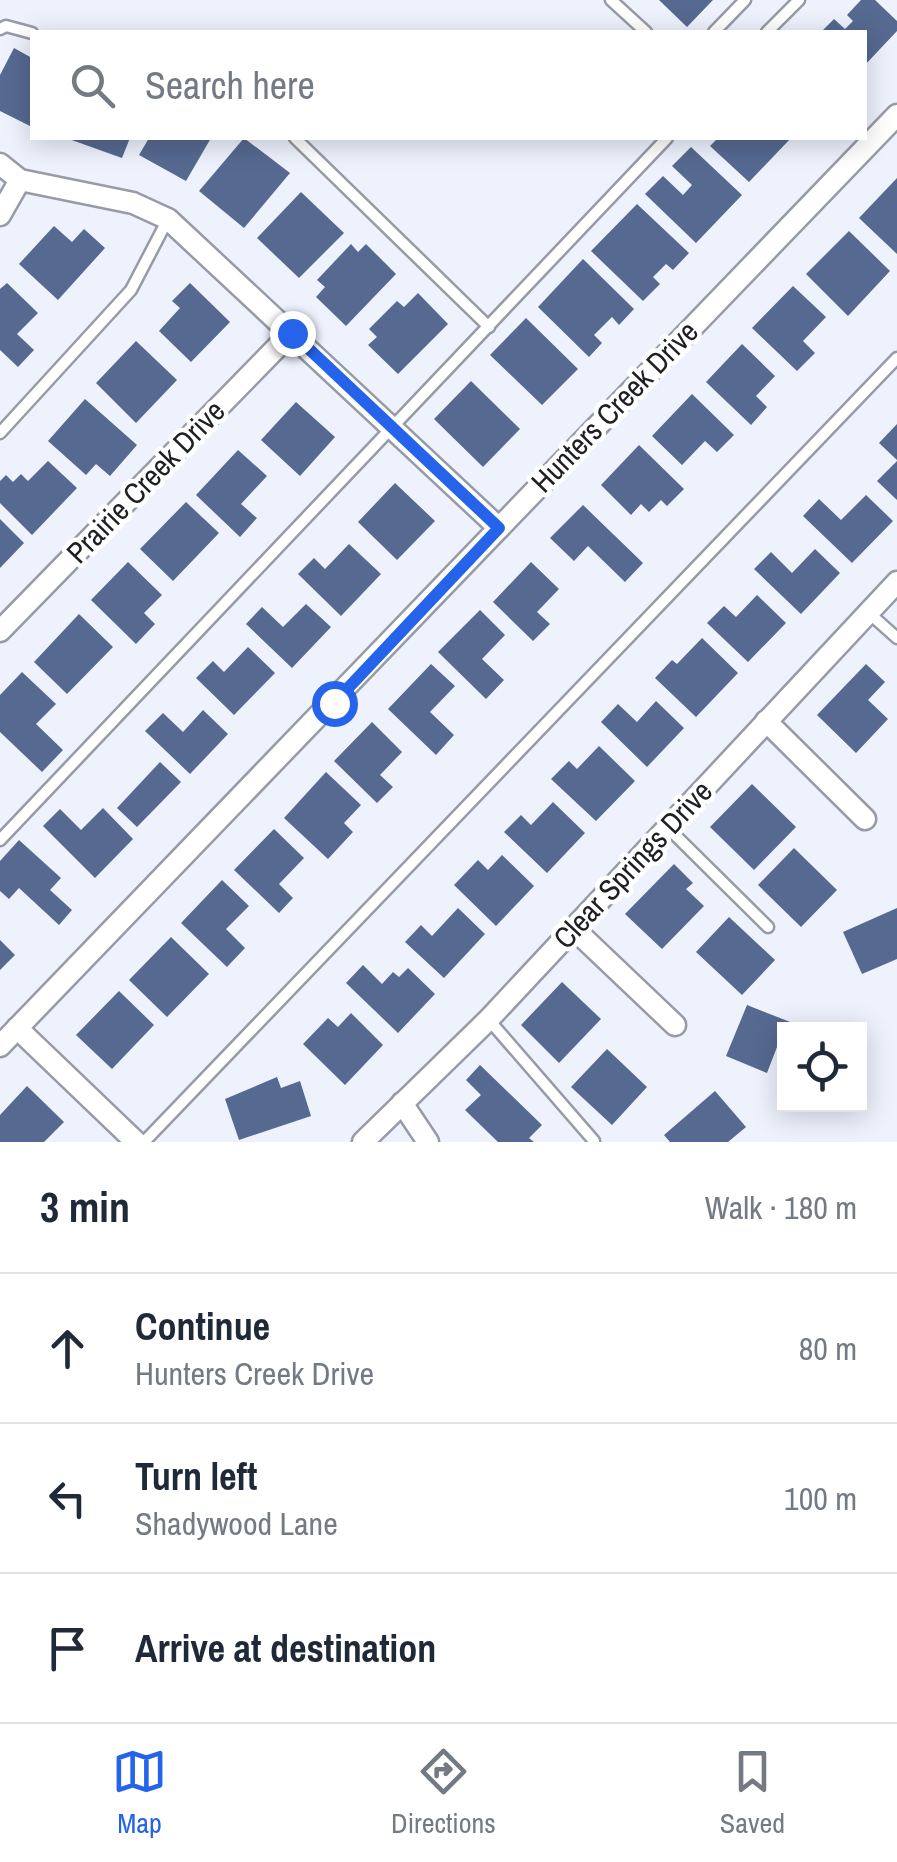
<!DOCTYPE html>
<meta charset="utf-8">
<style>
:root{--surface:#fff;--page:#f2f2f3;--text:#1f2937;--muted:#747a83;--line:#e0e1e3;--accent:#2563eb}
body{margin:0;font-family:"Archivo Narrow",sans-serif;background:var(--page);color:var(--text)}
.controls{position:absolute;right:30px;bottom:30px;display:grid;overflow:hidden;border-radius:0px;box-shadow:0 5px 25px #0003}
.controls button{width:90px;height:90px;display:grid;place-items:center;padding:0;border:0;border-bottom:2px solid var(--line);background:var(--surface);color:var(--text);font:50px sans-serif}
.stop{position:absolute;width:30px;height:30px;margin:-22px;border:8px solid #2563eb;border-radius:50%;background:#fff}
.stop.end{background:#2563eb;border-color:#fff;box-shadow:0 2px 10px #0008}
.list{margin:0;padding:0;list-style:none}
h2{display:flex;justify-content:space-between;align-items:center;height:130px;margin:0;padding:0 40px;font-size:42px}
h2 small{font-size:32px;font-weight:400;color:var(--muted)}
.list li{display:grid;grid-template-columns:65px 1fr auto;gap:30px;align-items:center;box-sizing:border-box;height:150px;padding:0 40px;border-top:2px solid var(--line)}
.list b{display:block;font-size:38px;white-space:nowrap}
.list p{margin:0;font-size:32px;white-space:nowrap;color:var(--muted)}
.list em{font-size:32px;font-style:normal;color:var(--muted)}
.icon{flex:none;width:55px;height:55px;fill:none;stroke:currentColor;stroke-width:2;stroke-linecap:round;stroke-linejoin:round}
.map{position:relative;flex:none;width:897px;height:1142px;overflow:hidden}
.search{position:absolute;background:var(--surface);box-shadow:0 5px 25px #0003;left:30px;right:30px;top:30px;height:110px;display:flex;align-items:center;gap:25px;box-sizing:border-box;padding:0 35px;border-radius:0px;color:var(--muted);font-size:38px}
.sheet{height:580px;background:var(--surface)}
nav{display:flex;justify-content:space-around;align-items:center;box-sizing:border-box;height:140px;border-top:2px solid var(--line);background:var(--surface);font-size:28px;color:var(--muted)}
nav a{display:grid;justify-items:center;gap:5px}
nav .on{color:var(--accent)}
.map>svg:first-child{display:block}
.building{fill:#566990}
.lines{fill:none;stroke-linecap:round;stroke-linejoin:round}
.service-casing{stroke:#969ba5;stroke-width:15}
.minor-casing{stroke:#969ba5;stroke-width:25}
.service{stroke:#fff;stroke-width:10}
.minor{stroke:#fff;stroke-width:20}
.route{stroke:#2563eb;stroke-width:12}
.labels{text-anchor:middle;stroke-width:9;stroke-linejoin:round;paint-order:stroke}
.street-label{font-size:30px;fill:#1d1f22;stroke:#fff}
</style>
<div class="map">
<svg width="897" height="1142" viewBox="0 0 897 1142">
<rect width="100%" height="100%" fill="#edf2fd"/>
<!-- building -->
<g class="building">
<path d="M659,0h54l-26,27z"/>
<path d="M861,0h14l22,21v10l-33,35v-34h-43l13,-13 11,10 8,-8 -6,-6z"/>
<path d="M14,48l18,10v69l-32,-16v-36z"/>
<path d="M66,138h64l-8,20z"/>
<path d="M149,138h62l-25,43 -47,-26z"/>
<path d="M244,138l46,35 -46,55 -45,-37z"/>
<path d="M718,138h73l-42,44 -39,-36z"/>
<path d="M691,147l51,48 -46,48 -51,-49 18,-18 20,19 9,-10 -20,-19z"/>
<path d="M897,178v76l-38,-36z"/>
<path d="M301,192l43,41 -45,45 -42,-40z"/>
<path d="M637,204l52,49 -16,17 -7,-6 -13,13 7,7 -17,17 -52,-50z"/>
<path d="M54,226l18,16 12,-13 21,19 -47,52 -39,-36z"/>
<path d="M849,231l41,40 -42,45 -42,-42z"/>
<path d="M351,244l7,8 8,-8 30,30 -50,52 -30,-29 9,-10 -8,-7z"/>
<path d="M583,259l51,50 -15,16 -7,-8 -18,18 8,8 -13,14 -51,-50z"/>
<path d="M7,283l31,30 -21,21 17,16 -16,17 -18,-17v-61z"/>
<path d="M190,283l40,39 -39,40 -32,-31 21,-23 -8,-7z"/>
<path d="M793,286l33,31 -23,24 12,12 -18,18 -45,-43z"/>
<path d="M418,293l30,31 -50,50 -30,-29 9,-8 -8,-8 28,-28 7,6z"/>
<path d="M526,318l52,51 -36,36 -52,-50z"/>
<path d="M136,341l41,39 -41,43 -40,-40z"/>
<path d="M742,344l33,32 -19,20 11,11 -16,18 -45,-43z"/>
<path d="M471,381l49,48 -37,38 -49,-48z"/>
<path d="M692,394l42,41 -17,17 -12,-11 -23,24 -30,-29z"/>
<path d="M85,399l52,46 -27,31 -14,-12 -10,11 -38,-34z"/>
<path d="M296,402l39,35 -35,39 -39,-36z"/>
<path d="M897,424v36l-18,-17z"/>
<path d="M639,445l45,44 -17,17 -6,-6 -12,12 -8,-8 -10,11 -30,-30z"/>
<path d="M238,450l29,26 -26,28 16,14 -17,19 -44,-42z"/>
<path d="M48,461l29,27 -45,47 -32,-32v-22l6,-6 7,7 8,-8 7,7z"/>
<path d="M897,461v39l-20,-19z"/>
<path d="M395,483l40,38 -38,39 -39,-38z"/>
<path d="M866,495l27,26 -41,42 -49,-47 16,-17 22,21z"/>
<path d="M186,502l33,31 -46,48 -33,-32z"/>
<path d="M583,505l60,58 -18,19 -37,-36 -14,15 -24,-23z"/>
<path d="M0,519l24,24 -24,25z"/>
<path d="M349,544l32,30 -40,42 -43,-42 16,-16 11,11z"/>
<path d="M815,549l25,24 -39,41 -47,-45 17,-17 21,21z"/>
<path d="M128,562l34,33 -18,18 11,11 -19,20 -45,-44z"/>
<path d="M531,562l28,27 -22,23 13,12 -17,17 -40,-39z"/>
<path d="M757,595l29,28 -38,39 -41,-39 17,-17 12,11z"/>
<path d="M306,604l25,23 -39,41 -46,-44 16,-17 21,20z"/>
<path d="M480,610l25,25 -23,24 22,21 -18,19 -48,-47z"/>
<path d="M79,614l34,33 -46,47 -33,-32z"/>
<path d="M702,638l36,35 -42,44 -41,-39 17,-18 5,4z"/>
<path d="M248,647l27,26 -41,42 -38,-37 17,-17 11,11z"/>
<path d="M431,664l24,22 -25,26 24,23 -18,20 -48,-46z"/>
<path d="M866,664l19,18 -17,18 20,19 -32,34 -39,-38z"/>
<path d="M22,672l34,32 -20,20 27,26 -21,22 -42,-40v-37z"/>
<path d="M656,701l28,27 -37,39 -46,-45 17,-18 19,18z"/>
<path d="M203,710l25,24 -38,40 -45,-43 18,-18 20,19z"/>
<path d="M372,722l30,30 -22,23 13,12 -16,16 -43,-42z"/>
<path d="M599,746l36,35 -39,40 -45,-42 18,-18 8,8z"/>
<path d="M160,762l21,20 -44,45 -20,-19z"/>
<path d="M326,772l35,33 -17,18 9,9 -25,27 -44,-41z"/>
<path d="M752,784l44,43 -42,43 -44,-43z"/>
<path d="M553,802l32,31 -38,40 -43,-41 17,-17 10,10z"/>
<path d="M103,808l30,31 -38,39 -52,-52 17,-17 21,21z"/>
<path d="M274,829l30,29 -25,26 14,14 -14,15 -45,-43z"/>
<path d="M19,840l42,38 -11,12 22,20 -13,15 -40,-37 -10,11 -9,-8v-30z"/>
<path d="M794,848l43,42 -36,37 -43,-42z"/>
<path d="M502,855l32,31 -38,40 -42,-41 24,-25 10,10z"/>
<path d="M674,864l19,19 -7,6 18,17 -42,43 -37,-35z"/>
<path d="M222,880l27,26 -23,23 19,19 -18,19 -46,-44z"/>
<path d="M458,908l27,26 -41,44 -39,-36 16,-17 11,11z"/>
<path d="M897,908v51l-35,15 -19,-42z"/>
<path d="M729,917l46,43 -33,35 -46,-43z"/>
<path d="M171,937l38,37 -42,43 -38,-37z"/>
<path d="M0,940l15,15 -15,15z"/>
<path d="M363,965l19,19 11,-12 6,5 9,-9 27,26 -37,39 -52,-50z"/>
<path d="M562,982l39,37 -42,44 -38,-38z"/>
<path d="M119,991l35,34 -42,44 -36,-34z"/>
<path d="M747,1005l61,24 -24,1v20l-7,-3 -10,26 -41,-17z"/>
<path d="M351,1013l32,32 -38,40 -42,-41 25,-26 10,9z"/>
<path d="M607,1049l40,38 -35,38 -41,-38z"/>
<path d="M480,1065l62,60 -13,13 5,4h-36l-33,-32 16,-15 -15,-15z"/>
<path d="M277,1077l4,11 19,-7 11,35 -72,24 -14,-41z"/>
<path d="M27,1086l37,36 -20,20h-44v-27z"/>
<path d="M715,1091l31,36 -18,15h-58l-6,-7z"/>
</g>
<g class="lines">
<!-- service casing -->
<g class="service-casing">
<g id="service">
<path d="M611,0l35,32"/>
<path d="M0,29l6,-3 26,7"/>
<path d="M714,32l31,-32"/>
<path d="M767,32l32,-32"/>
<path d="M295,138l194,189"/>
<path d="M0,433l131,-143 37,-71"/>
<path d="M869,613l28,25"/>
<path d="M668,828l100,99"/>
<path d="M0,840l667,-702"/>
<path d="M489,1020l105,121"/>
<path d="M144,1142l753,-784"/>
</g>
</g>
<!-- minor casing -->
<g class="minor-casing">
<g id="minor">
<path d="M0,164l20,16 113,23 35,16 331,309"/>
<path d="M0,215l20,-35"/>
<path d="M0,631l291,-298"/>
<path d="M766,721l99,98"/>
<path d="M574,929l101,96"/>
<path d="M17,1028l119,114"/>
<path d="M0,1046l897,-931"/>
<path d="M402,1103l26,39"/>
<path d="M363,1142l125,-122 409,-438"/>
</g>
</g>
<!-- service -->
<use href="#service" class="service"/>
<!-- minor -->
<use href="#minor" class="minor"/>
</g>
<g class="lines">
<!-- route -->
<path class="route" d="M292,333l207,195 -165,175"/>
</g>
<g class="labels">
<!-- street labels -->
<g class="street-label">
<text transform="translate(615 407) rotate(-46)" y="10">Hunters Creek Drive</text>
<text transform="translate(146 482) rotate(-46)" y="10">Prairie Creek Drive</text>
<text transform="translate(633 865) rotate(-47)" y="10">Clear Springs Drive</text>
</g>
</g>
</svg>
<div class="controls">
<button><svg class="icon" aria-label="locate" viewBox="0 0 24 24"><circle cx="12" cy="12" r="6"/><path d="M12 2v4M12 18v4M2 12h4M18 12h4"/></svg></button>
</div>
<div class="stop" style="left:334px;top:703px"></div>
<div class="stop end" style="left:292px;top:333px"></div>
<div class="search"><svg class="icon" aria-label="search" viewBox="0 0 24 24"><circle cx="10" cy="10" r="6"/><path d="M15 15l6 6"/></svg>Search here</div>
</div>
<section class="sheet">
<h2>3 min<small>Walk · 180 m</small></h2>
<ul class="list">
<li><svg class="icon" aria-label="ahead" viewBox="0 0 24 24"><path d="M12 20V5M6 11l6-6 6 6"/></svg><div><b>Continue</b><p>Hunters Creek Drive</p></div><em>80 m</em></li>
<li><svg class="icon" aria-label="left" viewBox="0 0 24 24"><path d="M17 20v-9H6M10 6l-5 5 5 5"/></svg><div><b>Turn left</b><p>Shadywood Lane</p></div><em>100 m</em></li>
<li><svg class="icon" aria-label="arrive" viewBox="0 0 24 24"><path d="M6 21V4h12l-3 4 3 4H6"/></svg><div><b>Arrive at destination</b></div></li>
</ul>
</section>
<nav>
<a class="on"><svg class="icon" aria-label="map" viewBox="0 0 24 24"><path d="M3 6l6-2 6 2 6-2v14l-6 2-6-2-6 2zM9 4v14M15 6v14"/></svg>Map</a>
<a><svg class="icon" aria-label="directions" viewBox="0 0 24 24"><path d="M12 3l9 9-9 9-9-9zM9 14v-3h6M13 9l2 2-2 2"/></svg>Directions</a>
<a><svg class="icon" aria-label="saved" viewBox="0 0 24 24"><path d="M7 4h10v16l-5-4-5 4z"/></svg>Saved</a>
</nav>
